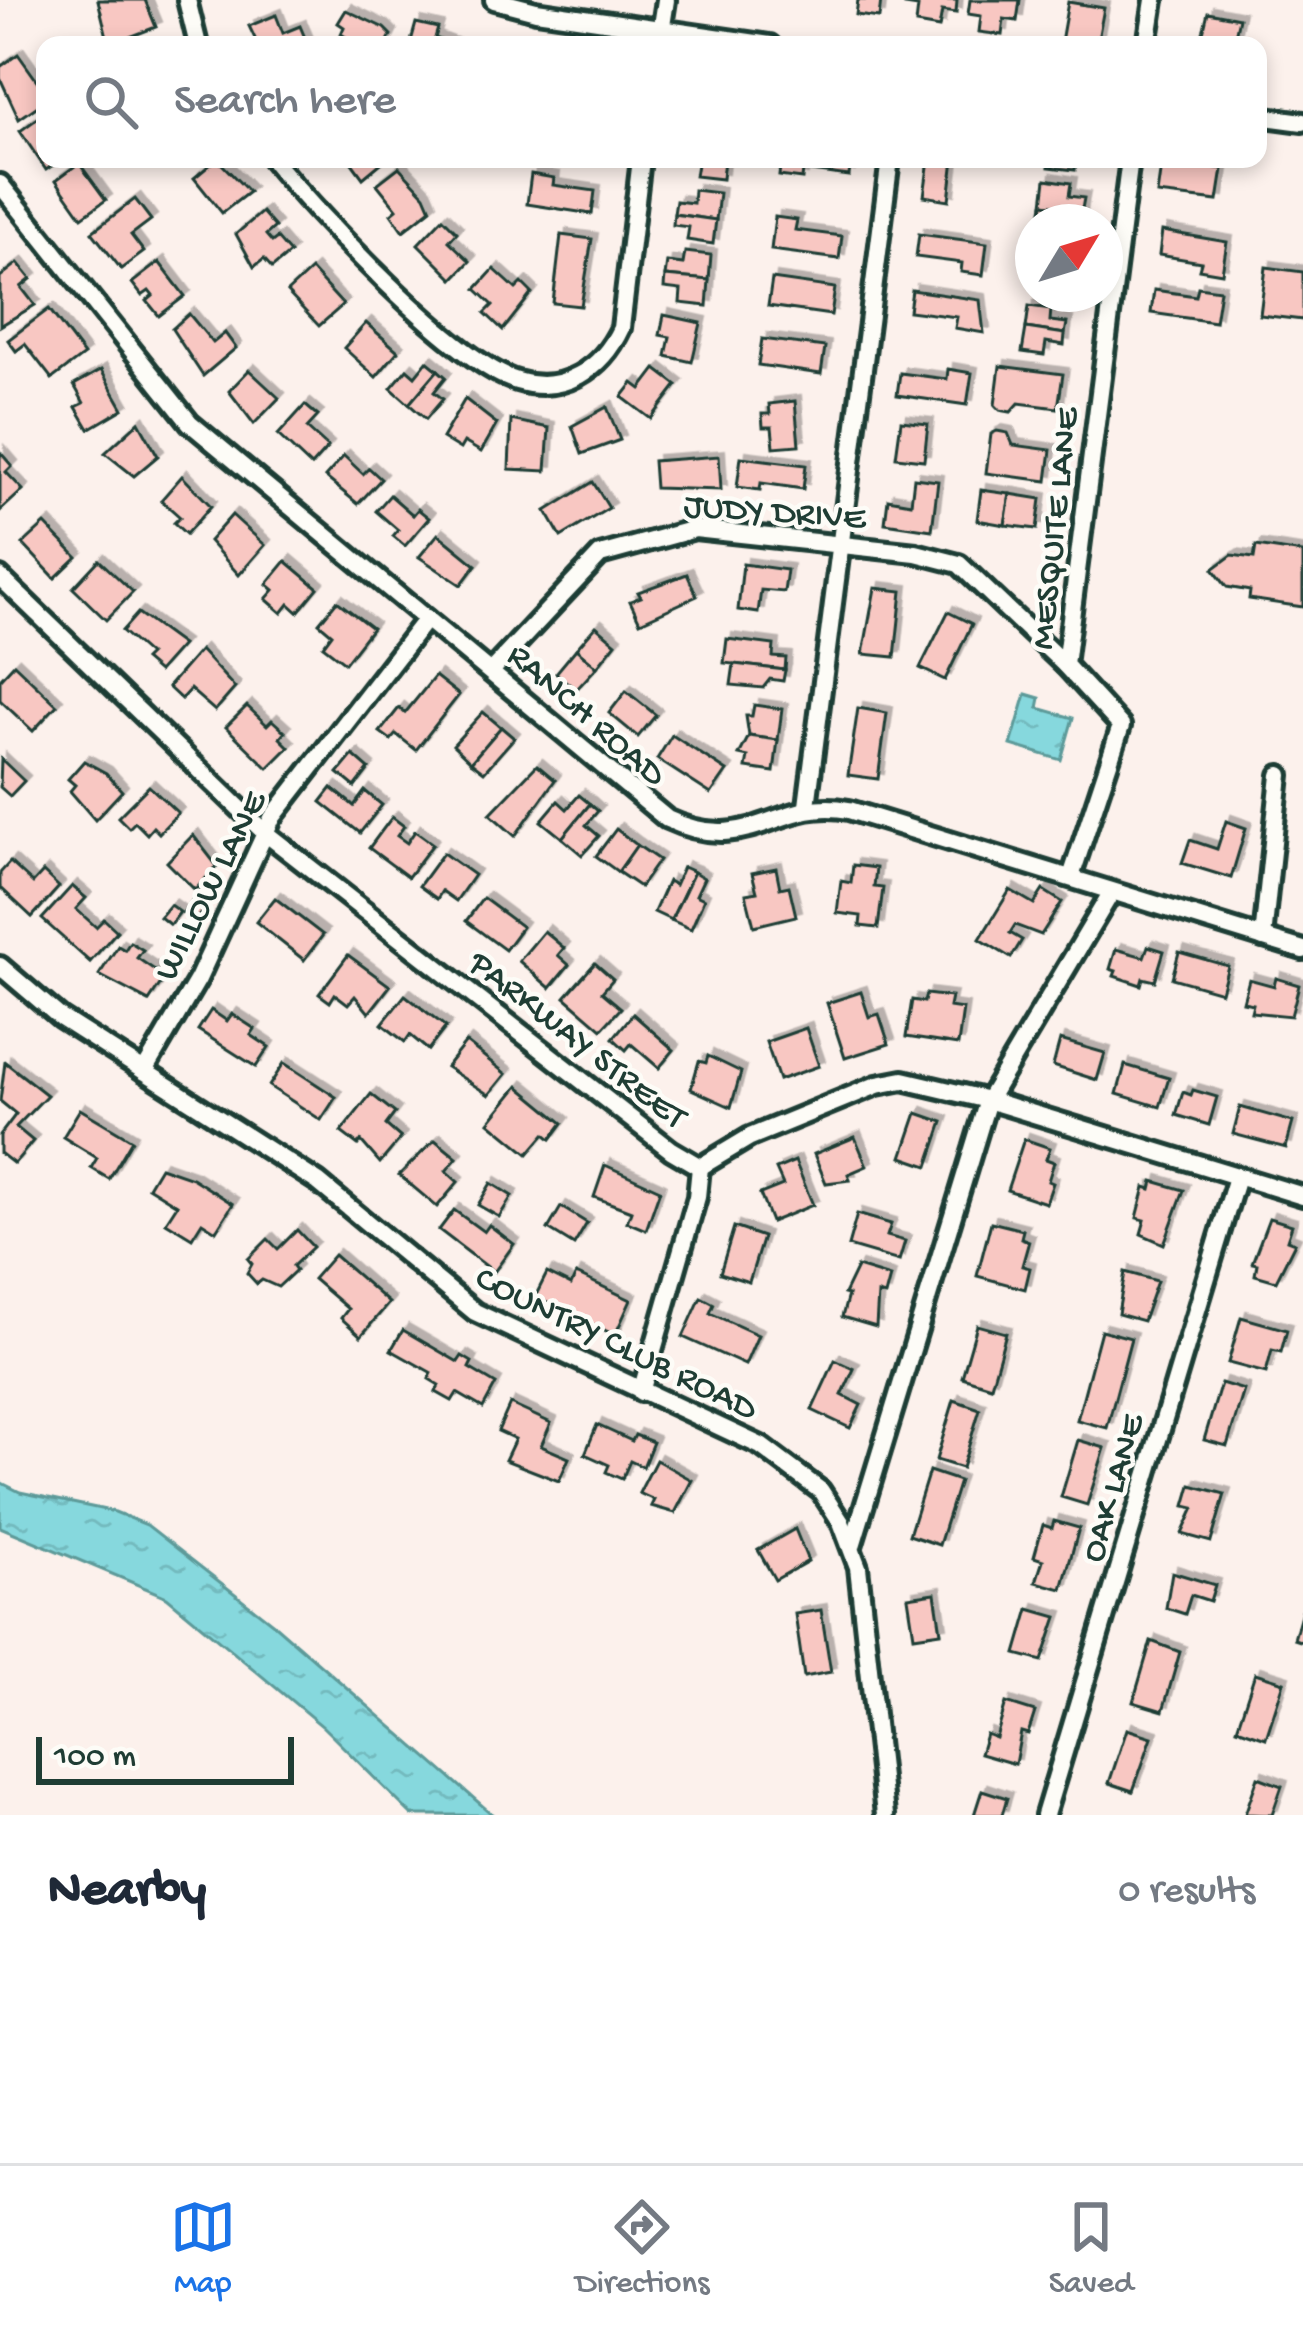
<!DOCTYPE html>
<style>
:root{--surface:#fff;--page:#f6f6f7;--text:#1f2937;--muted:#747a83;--line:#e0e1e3;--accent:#1a73e8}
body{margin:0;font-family:"Gochi Hand",sans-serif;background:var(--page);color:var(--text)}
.compass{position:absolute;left:1015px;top:204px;width:108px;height:108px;border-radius:50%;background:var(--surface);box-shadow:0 6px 18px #0003;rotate:52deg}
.scale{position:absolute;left:36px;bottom:30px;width:258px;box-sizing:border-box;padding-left:12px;border:6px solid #1f3d34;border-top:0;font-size:33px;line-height:42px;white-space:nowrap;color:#1f3d34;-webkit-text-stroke:9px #fdfcf7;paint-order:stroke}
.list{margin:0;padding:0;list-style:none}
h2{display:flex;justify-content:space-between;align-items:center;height:156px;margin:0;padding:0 48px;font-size:51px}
h2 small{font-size:39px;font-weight:400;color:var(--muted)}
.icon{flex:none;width:66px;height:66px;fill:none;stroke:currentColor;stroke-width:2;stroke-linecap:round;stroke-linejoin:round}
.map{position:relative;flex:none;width:1303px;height:1815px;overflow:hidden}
.search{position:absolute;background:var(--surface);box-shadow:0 6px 18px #0003;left:36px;right:36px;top:36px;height:132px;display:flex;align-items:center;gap:30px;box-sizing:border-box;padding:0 42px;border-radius:24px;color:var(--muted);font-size:45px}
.sheet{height:348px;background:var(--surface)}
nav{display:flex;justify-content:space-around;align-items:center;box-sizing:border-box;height:168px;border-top:3px solid var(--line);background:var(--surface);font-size:33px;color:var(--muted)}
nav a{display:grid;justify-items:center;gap:6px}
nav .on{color:var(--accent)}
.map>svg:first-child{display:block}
.water{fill:url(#water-ripples);stroke:#5d9a99;stroke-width:3}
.building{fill:#f8c7c2;stroke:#1f3d34;stroke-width:3;filter:url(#shadow)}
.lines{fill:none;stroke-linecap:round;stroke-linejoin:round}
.minor-casing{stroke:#1f3d34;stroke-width:26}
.minor{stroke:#fdfcf7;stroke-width:16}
.labels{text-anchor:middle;stroke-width:9;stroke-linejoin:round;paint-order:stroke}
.street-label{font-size:36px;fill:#1f3d34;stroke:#fdfcf7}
</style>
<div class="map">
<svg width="1303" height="1815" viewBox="0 0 1303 1815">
<defs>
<pattern id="water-ripples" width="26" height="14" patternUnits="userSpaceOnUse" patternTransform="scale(3)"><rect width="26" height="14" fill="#86d8dd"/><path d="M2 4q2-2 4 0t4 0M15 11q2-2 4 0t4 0" fill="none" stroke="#73babe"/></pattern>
<filter id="shadow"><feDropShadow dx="5.5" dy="-5.5" stdDeviation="0" flood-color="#0004"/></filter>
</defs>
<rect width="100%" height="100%" fill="#fcf1ec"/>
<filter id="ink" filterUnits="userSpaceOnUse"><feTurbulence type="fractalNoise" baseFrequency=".00833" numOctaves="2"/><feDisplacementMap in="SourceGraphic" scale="24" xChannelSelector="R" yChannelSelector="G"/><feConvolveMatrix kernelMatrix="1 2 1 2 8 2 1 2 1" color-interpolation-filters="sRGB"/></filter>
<g filter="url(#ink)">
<!-- water -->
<g class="water">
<path d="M1026,694l14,4 -2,10 35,10 -12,42 -50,-15z"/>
<path d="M0,1482l20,10 95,20 32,13 129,101 217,189h-81l-90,-89 -155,-129 -167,-70z"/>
</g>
<!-- building -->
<g class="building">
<path d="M98,0h47l11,27 -47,18z"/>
<path d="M858,0h23l-2,18 -23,-3z"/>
<path d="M906,0h51l-1,13 -14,-2 -3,17 -23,-4 2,-17 -13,-2z"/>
<path d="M970,0h50l-3,21 -13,-2 -2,16 -23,-3 2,-16 -13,-2z"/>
<path d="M1068,2l36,6 -7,37 -36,-3z"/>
<path d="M346,10l38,18 7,7 -5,10h-27l-18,-11 3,-7 -6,-4z"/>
<path d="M1208,12l31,6 -6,27h-33z"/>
<path d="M276,15l7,18 17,-7 8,19h-50l-9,-19z"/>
<path d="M416,23l22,5 -3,10 19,7h-44z"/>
<path d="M18,54l27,38v9l-26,18 -19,-41v-11z"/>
<path d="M45,113v46h17l-16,11 -26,-39z"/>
<path d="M217,159l32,33 -27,21 -28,-35z"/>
<path d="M349,159h37l-23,19z"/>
<path d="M681,159h43l-2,20 -27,-3 2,-12z"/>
<path d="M781,159h70l-2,17 -46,-6 -1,9 -23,-3z"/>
<path d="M929,159h25l-5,41 -25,-4z"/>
<path d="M1050,159h26l-1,11 -26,-3z"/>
<path d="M1162,159l61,10 -5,32 -61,-7z"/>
<path d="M79,163l27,37 -24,17 -26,-37z"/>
<path d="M399,167l26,28 6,14 -28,22 -12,-17 6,-5 -20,-25z"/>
<path d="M531,174l23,4 -1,7 42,6 -3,23 -65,-10z"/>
<path d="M1046,179l25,4 -2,13 15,2 -2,11 -39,-5z"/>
<path d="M694,190l25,3 -3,27 -42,-6 2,-13 17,2z"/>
<path d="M135,199l16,21 -20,15 13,17 -23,17 -29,-37z"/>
<path d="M1043,204l39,5 -1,12 -41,1z"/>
<path d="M262,212l13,15 -9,8 6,7 5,-4 13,15 -18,15 -8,-9 -10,8 -18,-33z"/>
<path d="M674,214l42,6 -3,24 -26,-4 2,-13 -16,-2z"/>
<path d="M775,217l22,3 -2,10 47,6 -3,23 -68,-9z"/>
<path d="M443,218l14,14 -8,9 21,20 -17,18 -35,-35z"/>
<path d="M1162,231l65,11 -5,31 -23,-4 2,-7 -42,-7z"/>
<path d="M919,234l68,9 -4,32 -22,-3 1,-9 -46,-6z"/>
<path d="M561,235l31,4 -11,67 -28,-3z"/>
<path d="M685,252l26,3 -2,25 -44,-4 2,-14 16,2z"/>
<path d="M159,262l26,34 -26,20 -12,-15 6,-5 -4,-5 -7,5 -10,-13z"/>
<path d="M18,263l13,16 -10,8 14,18 -35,21v-49z"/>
<path d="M1266,267l37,5v48l-43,-5z"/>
<path d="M494,269l22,20 6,-6 10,10 -29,37 -18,-17 8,-8 -17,-16z"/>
<path d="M311,270l32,35 -24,21 -32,-34z"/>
<path d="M665,276l44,4 -2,26 -27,-3 1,-13 -17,-2z"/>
<path d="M772,279l63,9 -4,27 -63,-9z"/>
<path d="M1198,287l22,3 -5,32 -64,-9 3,-23 42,6z"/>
<path d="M912,290l68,10 4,33 -29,-5 2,-11 -48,-6z"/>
<path d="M1029,306l22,3 -1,12 17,2 -2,11 -39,-6z"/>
<path d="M49,309l35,46 -32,24 -27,-35 -9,7 -8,-11z"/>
<path d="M189,314l24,29 12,-10 11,15 -33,28 -31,-47z"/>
<path d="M664,315l37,8 -9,39 -26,-6 4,-19 -10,-2z"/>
<path d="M366,323l32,28 -22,26 -32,-29z"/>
<path d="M1026,328l39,6 -1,11 -18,-3 -2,13 -22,-3z"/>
<path d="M762,339l63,8 -4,27 -63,-9z"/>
<path d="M427,361l11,9 -29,34 -18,-16 16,-19 8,7z"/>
<path d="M1000,366l63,8 -5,34 -39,-5 -8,9 -11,-2 -5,-5z"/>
<path d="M656,369l21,16 -26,34 -29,-22 11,-14 8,6z"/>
<path d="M948,369l24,4 -5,32 -70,-10 3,-22 47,6z"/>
<path d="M101,370l22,39 -34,20 -13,-22 8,-4 -10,-18z"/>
<path d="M249,370l30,28 -25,26 -25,-33z"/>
<path d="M438,370l8,7 -12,15 9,7 -17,20 -17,-15z"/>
<path d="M465,399l32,25 -16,28 -17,-10 -4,7 -18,-11z"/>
<path d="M795,401l4,44 -25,2 -2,-20h-9l-1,-13h8l-1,-10z"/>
<path d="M305,405l13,11 -11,12 21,19 -17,19 -33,-31z"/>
<path d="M607,407l13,33 -38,14 -10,-28z"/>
<path d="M511,420l38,8 -3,43 -37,-2z"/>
<path d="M901,421l27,3 -4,36 -28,-3z"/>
<path d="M139,422l19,34 -24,20 -29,-23z"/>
<path d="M997,431l11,2 5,12 38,5 -4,31 -61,-8 5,-39z"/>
<path d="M0,452l12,14 -6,6 17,18 -23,21z"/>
<path d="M344,456l19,18 6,-6 12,11 -23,25 -33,-27z"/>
<path d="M719,456l2,34 -66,-2 -2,-27z"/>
<path d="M741,457l65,8 -3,24 -42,-6 -1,7 -23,-3z"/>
<path d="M182,476l29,30 -25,28 -12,-11 6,-6 -19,-17z"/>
<path d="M914,478l24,3 -6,49 -47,-7 3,-24 23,4z"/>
<path d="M593,482l16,26 -48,29 -15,-26z"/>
<path d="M981,490l29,4 -5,31 -28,-5z"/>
<path d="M1010,494l31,5 -4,30 -32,-4z"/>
<path d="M390,495l23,20 5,-6 11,9 -24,28 -12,-10 5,-6 -22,-19z"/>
<path d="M232,515l33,30 -26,30 -30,-34z"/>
<path d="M45,524l32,33 -22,21 -32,-34z"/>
<path d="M438,534l38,31 -15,20 -42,-28z"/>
<path d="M1256,546l47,7v54l-54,-8 1,-8 -23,-4 -14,-18 19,-14 22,3z"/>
<path d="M99,560l34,32 -27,28 -33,-32z"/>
<path d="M286,561l32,27 -20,24 -9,-8 -7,9 -16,-14 8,-9 -7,-6z"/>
<path d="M743,564l44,6 -3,22 -23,-2 -3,23 -20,-3z"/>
<path d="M687,574l10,22 -57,26 -10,-21 11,-4 -3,-5z"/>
<path d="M875,588l27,3 -7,66 -32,-3z"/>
<path d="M337,601l35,27 -27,35 -22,-17 9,-12 -13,-11z"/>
<path d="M948,612l24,12 -27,56 -25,-12z"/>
<path d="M138,613l44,32 -24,27 -14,-12 5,-5 -27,-24z"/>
<path d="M596,626l20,17 -19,24 -21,-18z"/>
<path d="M727,639l47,6 -1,12 13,1 -1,12 -61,-7z"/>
<path d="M576,649l21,18 -21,23 -20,-17z"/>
<path d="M200,650l35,38 -20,23 -25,-22 -9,10 -13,-12z"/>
<path d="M14,664l43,41 -24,26 -33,-31v-21z"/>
<path d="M734,664l51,6 -2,11 -13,-2 -7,9 -32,-3z"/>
<path d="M435,676l24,19 -43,55 -20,-16 -5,6 -11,-8 19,-24 6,5z"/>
<path d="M626,691l30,24 -18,22 -29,-24z"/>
<path d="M754,705l28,4 -4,31 -29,-4 -3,-20h6z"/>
<path d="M247,706l20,19 5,-5 13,12 -5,6 9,9 -21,21 -42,-41z"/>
<path d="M858,708l29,5 -9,66 -30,-4z"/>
<path d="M483,712l18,15 -30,35 -18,-17z"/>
<path d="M501,727l13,11 -30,34 -13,-10z"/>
<path d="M672,735l55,36 -16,23 -54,-35z"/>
<path d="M749,736l29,4 -4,32 -28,-4 2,-11 -9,-2z"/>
<path d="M353,755l16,14 -14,18 -17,-14z"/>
<path d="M1,759l23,22 -14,15 -10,-9z"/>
<path d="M84,761l22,12 16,18 -27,29 -25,-29 5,-6 -7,-6z"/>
<path d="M537,765l18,15 -40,56 -25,-22z"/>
<path d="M149,786l29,27 -19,20 -6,-6 -6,7 -12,-12 -6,6 -11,-11z"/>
<path d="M332,788l22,18 11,-15 17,14 -22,28 -39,-31z"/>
<path d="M579,795l11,9 -28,34 -21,-17 17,-20 9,8z"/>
<path d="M590,804l8,7 -12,14 13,11 -17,19 -20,-17z"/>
<path d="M392,817l12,9 -7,10 10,7 8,-12 18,13 -25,33 -39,-29z"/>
<path d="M1226,821l20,7 -15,50 -49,-15 8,-23 27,9z"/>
<path d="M616,829l21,16 -19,27 -22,-16z"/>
<path d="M193,835l24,31 -22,24 -28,-28z"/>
<path d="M637,845l22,15 -19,27 -22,-15z"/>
<path d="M443,853l31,22 -18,26 -14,-10 -5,8 -18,-13z"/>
<path d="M10,862l23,21 10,-11 16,15 -27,30 -32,-30v-14z"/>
<path d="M853,865l23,3 -2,19 9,1 -5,40 -18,-2 1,-10 -24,-3 4,-32 10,2z"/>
<path d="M683,867l11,5 -23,48 -17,-8 14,-31 7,4z"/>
<path d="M776,868l4,20 9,-2 7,30 -42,10 -8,-32 11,-2 -5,-19z"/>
<path d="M694,872l10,6 -8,17 8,4 -13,30 -20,-9z"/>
<path d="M72,886l14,12 -10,11 20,18 8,-8 13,12 -27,31 -48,-43z"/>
<path d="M1010,890l24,14 9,-14 19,12 -21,33 -26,-10 -5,8 12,7 -11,18 -31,-19z"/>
<path d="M199,891l11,9 -15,21 -12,-8z"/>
<path d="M275,898l48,37 -19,25 -48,-38z"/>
<path d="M483,898l39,29 -17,23 -39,-29z"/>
<path d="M170,905l10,7 -10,13 -10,-8z"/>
<path d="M544,931l20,17 -6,7 11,10 -19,23 -31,-27z"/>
<path d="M130,942l13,8 -6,8 28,19 -16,24 -50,-26 19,-29 7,4z"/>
<path d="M1148,946l16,5 -9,30 -12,-3 -2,7 -27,-9 2,-5 -6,-2 6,-20 28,8z"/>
<path d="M1179,952l49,14 -7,26 -49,-14z"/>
<path d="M348,955l42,31 -21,27 -14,-17 -7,8 -13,-10 -5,8 -11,-8z"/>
<path d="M595,963l18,16 -11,13 19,16 -19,21 -37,-32z"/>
<path d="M1276,978l23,7 -8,31 -40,-4 2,-8 -10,-2 6,-23 25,7z"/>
<path d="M861,992l8,25 10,-3 10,30 -44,14 -18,-55z"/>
<path d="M926,994l25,3 -2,10 14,2 -5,36 -52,-8 6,-37 12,2z"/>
<path d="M405,995l41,32 -18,23 -18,-15 -5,7 -23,-18z"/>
<path d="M211,1010l16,11 5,-7 23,15 -4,6 18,12 -13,20 -58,-37z"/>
<path d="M633,1014l41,36 -15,18 -28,-24 -5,6 -13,-12z"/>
<path d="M806,1028l13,38 -40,14 -13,-38z"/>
<path d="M1060,1040l45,13 -8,27 -44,-14z"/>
<path d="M466,1042l40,32 -17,21 -43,-28z"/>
<path d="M708,1056l33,16 -10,35 -40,-18 8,-28 7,2z"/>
<path d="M5,1062l42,33 -31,32 17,14 -19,23 -14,-11v-18l16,-21 -16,-13z"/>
<path d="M284,1063l52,34 -15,23 -52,-34z"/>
<path d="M1125,1065l44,13 -9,29 -43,-13z"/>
<path d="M518,1086l45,37 -12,16 -6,-5 -17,20 -39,-32z"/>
<path d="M1193,1090l24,7 -8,28 -33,-10 7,-23 8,3z"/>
<path d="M371,1094l24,19 -9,12 15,13 -21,25 -19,-22 -3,4 -17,-13z"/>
<path d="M1240,1107l53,15 -7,26 -53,-14z"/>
<path d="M80,1109l52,31 -23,39 -18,-11 6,-10 -34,-21z"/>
<path d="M917,1113l26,9 -15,44 -26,-9z"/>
<path d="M855,1137l12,29 -19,8 2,6 -24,3 -12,-29z"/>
<path d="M1024,1139l26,9 -4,11 8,3 -6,19 5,2 -7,20 -39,-13z"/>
<path d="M435,1140l22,18 -11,13 12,11 -21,25 -38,-32z"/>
<path d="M795,1161l18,44 -42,17 -11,-28 23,-9 -7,-16z"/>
<path d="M605,1165l55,25 -14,40 -19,-8 4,-11 -37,-14z"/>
<path d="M160,1167l32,11 41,26 -17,27 -14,-9 -10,16 -26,-16 11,-17 -29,-18z"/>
<path d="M1153,1181l31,9 -20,54 -23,-10 4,-14 -8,-2 8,-31 6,2z"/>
<path d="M491,1183l21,13 -13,21 -21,-12z"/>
<path d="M561,1207l26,16 -13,22 -26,-16z"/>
<path d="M454,1210l30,22 5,-7 25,19 -20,28 -55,-42z"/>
<path d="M857,1214l34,10 -4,12 18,5 -6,20 -51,-15z"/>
<path d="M1269,1218l23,7 -5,15 8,3 -19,38 -21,-6 2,-11 -5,-1z"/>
<path d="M991,1222l32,8 -2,8 8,3 -7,25 8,2 -5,21 -48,-13z"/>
<path d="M734,1227l29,10 -14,45 -29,-9z"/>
<path d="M297,1230l16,17 -20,19 3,4 -18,17 -16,-7 -5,4 -10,-11 5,-9 -4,-5 20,-20 10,10z"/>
<path d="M334,1255l55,48 -28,33 -20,-18 7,-9 -35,-30z"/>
<path d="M857,1267l33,10 -5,19 -7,-2 -2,33 -34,-10 6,-22 -4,-1z"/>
<path d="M1125,1272l32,9 -14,40 -25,-7z"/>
<path d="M547,1273l24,12 5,-11 55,26 -16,35 -80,-38z"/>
<path d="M701,1297l13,7 -4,9 48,22 -13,30 -62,-28z"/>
<path d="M1241,1317l46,13 -6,22 -9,-2 -6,23 -38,-10z"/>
<path d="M977,1325l29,8 -15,53 -29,-9z"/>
<path d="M403,1330l55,32 4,-6 10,6 -3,6 27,16 -13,24 -26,-15 -5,8 -16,-9 3,-7 -10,-6 3,-6 -41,-23z"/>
<path d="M1101,1330l30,8 -24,90 -30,-8z"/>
<path d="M835,1360l19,9 -12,26 19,10 -11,23 -38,-18z"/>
<path d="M1221,1383l23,7 -17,56 -23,-6z"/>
<path d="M954,1400l26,9 -18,59 -26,-8z"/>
<path d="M510,1404l41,19 -10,23 28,12 -10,23 -54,-21 10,-21 -17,-8z"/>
<path d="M597,1425l35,16 3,-6 18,7 -10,25 -13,-6 -8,18 -16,-7 3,-7 -24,-11z"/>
<path d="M1078,1440l27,8 -18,57 -26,-8z"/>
<path d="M656,1460l36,20 -17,33 -24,-7 3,-6 -15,-7z"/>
<path d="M929,1471l30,10 -20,64 -30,-10z"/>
<path d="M1191,1485l34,9 -14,48 -29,-8 12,-26 -9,-2z"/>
<path d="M1054,1521l25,7 -17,61 -26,-7 7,-22 -9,-3 9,-32 9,3z"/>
<path d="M795,1529l13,32 -33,19 -17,-30z"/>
<path d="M1172,1572l43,13 -5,16 -19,-6 -6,19 -19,-6z"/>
<path d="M935,1593l6,39 -27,4 -6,-39z"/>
<path d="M1303,1607v35l-9,-3z"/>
<path d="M1029,1609l28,8 -15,44 -26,-7z"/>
<path d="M821,1610l10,62 -27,5 -9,-63z"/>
<path d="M1151,1641l29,11 -17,59 -30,-9z"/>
<path d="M1255,1673l29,9 -18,56 -29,-10z"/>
<path d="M1006,1703l29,9 -7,22 -7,-2 -6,32 -35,-10 6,-20 10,4z"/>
<path d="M1127,1729l25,8 -19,54 -24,-8z"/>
<path d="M1258,1777l24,9 -10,29 -27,-1z"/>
<path d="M982,1790l25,8 -5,17h-28z"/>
</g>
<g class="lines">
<!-- minor casing -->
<g class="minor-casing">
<g id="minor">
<path d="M187,0l11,45"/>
<path d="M494,0l42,11 234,34"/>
<path d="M659,45l7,-45"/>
<path d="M1147,45l7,-45"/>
<path d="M1258,116l45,6"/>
<path d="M272,159c43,54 182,203 245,222 46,14 85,-12 104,-53l20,-169"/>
<path d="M0,184l190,239 477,396c84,39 110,-23 182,-9l454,140"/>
<path d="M0,577l264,255 407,318 29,17"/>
<path d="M492,670l108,-115 95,-26 221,24 43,11 106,101"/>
<path d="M807,806l83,-647"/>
<path d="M1071,877l50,-151 -56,-61 65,-506"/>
<path d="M1263,938l17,-163"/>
<path d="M0,966l61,52 257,164 157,130 286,134 60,45 20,31 17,45 27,248"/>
<path d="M144,1071l54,-92 74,-161 154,-199"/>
<path d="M700,1167l50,-30 127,-52 26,-5 85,20 315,96"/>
<path d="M641,1392l56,-195 3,-30"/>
<path d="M852,1546l136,-446 123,-207"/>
<path d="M1045,1815l192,-638"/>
</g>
</g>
<!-- minor -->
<use href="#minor" class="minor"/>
</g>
</g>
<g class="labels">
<!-- street labels -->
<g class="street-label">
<text transform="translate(775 508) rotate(4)" y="13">JUDY DRIVE</text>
<text transform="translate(1051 528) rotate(-84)" y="13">MESQUITE LANE</text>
<text transform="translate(589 712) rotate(41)" y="13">RANCH ROAD</text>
<text transform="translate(207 884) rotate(-63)" y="13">WILLOW LANE</text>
<text transform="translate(580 1037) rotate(38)" y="13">PARKWAY STREET</text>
<text transform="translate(618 1340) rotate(26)" y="13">COUNTRY CLUB ROAD</text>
<text transform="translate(1109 1487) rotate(-74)" y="13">OAK LANE</text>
</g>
</g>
</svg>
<svg class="compass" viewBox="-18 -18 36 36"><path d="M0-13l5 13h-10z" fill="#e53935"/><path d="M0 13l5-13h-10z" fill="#747a83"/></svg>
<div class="scale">100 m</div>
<div class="search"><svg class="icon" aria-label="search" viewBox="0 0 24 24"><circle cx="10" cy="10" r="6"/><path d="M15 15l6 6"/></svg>Search here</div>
</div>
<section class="sheet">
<h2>Nearby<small>0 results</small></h2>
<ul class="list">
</ul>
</section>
<nav>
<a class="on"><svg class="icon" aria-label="map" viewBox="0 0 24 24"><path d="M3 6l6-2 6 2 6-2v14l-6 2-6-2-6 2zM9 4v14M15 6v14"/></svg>Map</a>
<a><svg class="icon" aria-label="directions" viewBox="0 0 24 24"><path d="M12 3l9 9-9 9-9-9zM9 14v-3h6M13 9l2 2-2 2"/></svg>Directions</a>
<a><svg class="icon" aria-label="saved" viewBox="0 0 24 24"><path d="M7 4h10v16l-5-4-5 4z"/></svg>Saved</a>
</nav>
